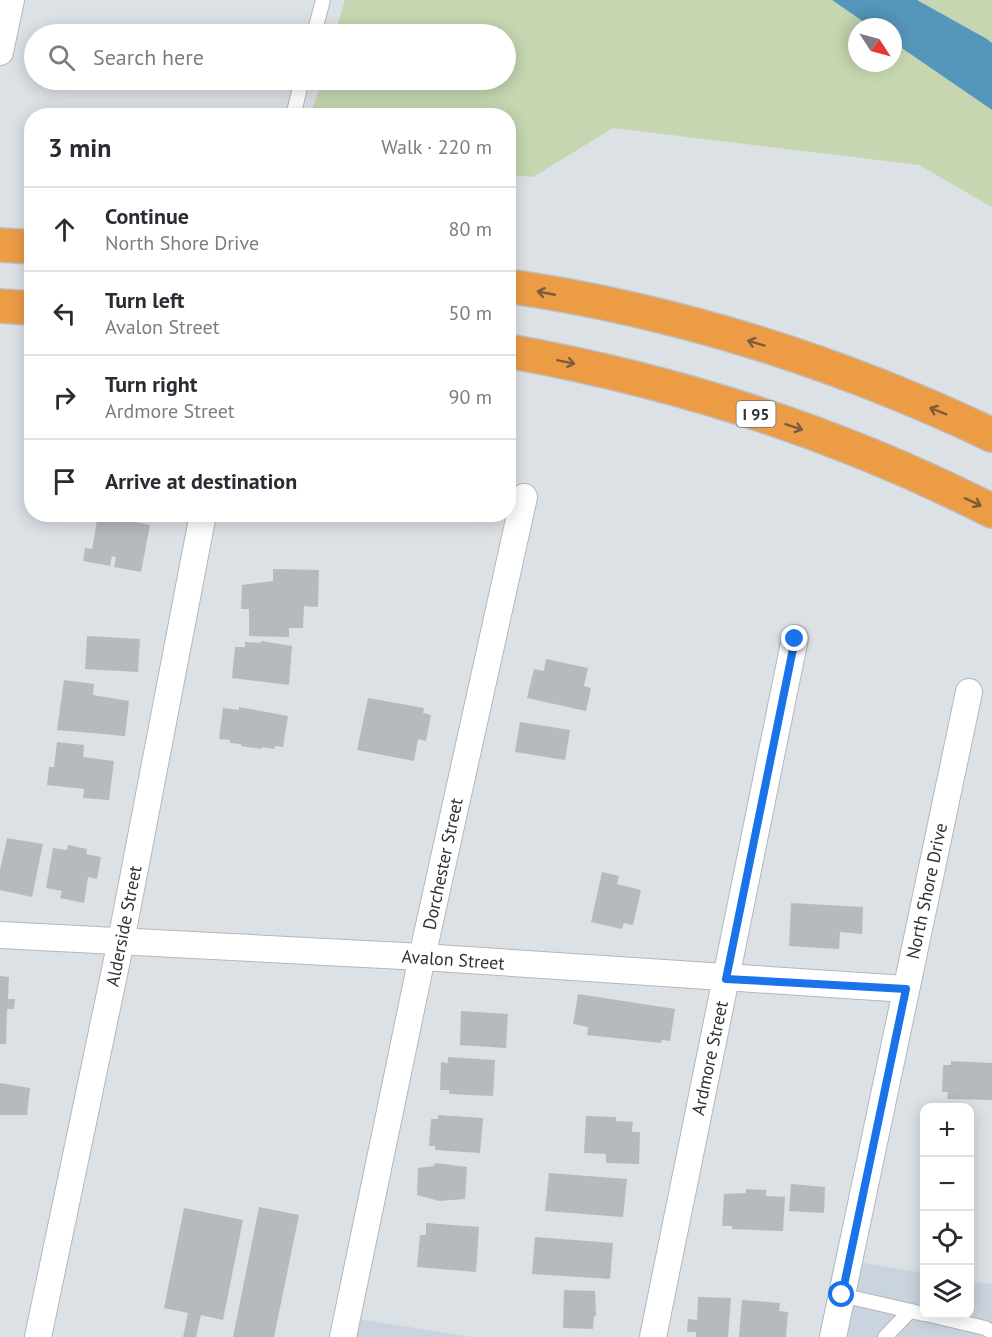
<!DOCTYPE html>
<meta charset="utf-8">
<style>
:root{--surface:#fff;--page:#f7f7f7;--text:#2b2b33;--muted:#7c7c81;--line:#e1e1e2}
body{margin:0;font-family:"PT Sans",sans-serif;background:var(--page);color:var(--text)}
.controls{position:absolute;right:18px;bottom:18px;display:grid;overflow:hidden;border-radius:12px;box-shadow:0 3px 15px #0003}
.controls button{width:54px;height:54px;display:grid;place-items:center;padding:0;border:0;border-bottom:2px solid var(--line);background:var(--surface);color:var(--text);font:30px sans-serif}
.compass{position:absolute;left:848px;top:18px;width:54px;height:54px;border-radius:50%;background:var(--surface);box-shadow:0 3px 15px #0003;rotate:126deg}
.stop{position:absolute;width:18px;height:18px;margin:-14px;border:4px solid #1a73e8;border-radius:50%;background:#fff}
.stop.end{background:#1a73e8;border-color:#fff;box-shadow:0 2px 6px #0008}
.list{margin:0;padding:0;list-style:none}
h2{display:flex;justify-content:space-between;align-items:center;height:78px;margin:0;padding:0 24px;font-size:26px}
h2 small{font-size:20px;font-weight:400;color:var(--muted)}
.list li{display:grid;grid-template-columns:39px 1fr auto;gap:18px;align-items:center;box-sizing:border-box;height:84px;padding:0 24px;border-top:2px solid var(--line)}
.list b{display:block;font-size:22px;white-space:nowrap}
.list p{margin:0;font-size:20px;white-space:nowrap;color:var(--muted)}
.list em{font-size:20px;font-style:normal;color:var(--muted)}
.icon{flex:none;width:33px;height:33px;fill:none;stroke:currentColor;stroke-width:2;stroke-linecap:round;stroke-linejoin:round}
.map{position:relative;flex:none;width:992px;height:1337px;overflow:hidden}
.search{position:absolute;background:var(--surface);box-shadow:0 3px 15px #0003;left:24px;top:24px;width:492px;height:66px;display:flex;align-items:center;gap:15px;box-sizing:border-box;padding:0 21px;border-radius:33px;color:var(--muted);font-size:22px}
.panel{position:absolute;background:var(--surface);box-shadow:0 3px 15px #0003;left:24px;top:108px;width:492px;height:414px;border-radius:24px}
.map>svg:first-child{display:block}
.built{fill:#cad4de}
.green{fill:#c5d6b0}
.water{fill:#5596bb}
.building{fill:#b5babf}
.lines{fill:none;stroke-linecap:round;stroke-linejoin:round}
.lane-casing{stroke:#b3b8bd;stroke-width:16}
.street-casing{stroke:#b3b8bd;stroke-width:28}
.highway-casing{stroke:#bdbdbe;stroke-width:36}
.lane{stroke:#fff;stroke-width:14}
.street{stroke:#fff;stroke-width:26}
.highway{stroke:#ed9c46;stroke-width:33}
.oneway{stroke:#7c5c3b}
.route{stroke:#1a73e8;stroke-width:8}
.labels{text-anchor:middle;stroke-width:5;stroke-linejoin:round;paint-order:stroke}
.shield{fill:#fff;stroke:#6e7071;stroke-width:1.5}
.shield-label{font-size:16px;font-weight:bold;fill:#303234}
.street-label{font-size:18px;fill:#303234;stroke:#fff}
</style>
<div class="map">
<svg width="992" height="1337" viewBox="0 0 992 1337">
<rect width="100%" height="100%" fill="#dce1e6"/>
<!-- built -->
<g class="built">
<path d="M835,1258l89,15v41h46v-33l22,3v53h-173z"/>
<path d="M334,1315l137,22h-141z"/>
</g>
<!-- green -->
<g class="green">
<path d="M345,0h487l39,27h-14v36h36v-21l99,68v97l-73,-42 -306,-37 -80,49 -24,-2 -1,-59h-188l-8,-6 10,-30h184v-46h-171z"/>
<path d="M917,0h75v43l-5,-4z"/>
</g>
<!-- water -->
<path class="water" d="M832,0h85l70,39 5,4v67l-99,-68v-15h-22z"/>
<!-- building -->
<g class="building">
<path d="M98,515l52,10 -9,47 -27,-5 2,-10 -4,-1 -2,10 -27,-5 2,-13 7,1z"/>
<path d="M273,569l46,1 -1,37 -14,-1 -1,22h-14v9l-40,-1v-27h-8l1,-24 31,-4z"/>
<path d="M87,636l53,3 -2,33 -53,-3z"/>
<path d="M261,641l31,5 -3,39 -57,-7 3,-31h10v-5l16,1z"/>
<path d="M546,659l42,9 -4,18 7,2 -5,23 -59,-13 7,-29 10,2z"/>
<path d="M64,680l30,4 -1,11 36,6 -4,35 -68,-6z"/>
<path d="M368,698l56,10 -1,5 8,2 -5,26 -8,-2 -4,22 -57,-11z"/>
<path d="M239,707l49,9 -5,31 -8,-1 -1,3 -12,-2v2l-21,-3v-2l-11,-1v-3l-11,-1 4,-31 16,2z"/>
<path d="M520,722l50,8 -5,30 -50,-8z"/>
<path d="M57,742l27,3 -1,12 31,4 -5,39 -26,-2 1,-9 -37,-4 2,-18h5z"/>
<path d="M7,838l36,6 -11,53 -32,-7v-20z"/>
<path d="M68,845l19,4 -1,5 15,3 -4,22 -9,-2 -4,26 -24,-5 2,-7 -16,-3 7,-40 14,2z"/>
<path d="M602,872l17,4 -2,8 24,6 -8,35 -9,-2 -2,6 -31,-7z"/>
<path d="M791,903l72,4 -1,27 -22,-2 -1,17 -50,-3z"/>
<path d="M0,976l9,1 -1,22h7l-1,10h-7l-1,35h-6z"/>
<path d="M578,994l97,15 -5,32 -8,-1 -1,3 -74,-8 1,-8 -15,-3z"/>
<path d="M461,1011l47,3 -2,34 -46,-3z"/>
<path d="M448,1057l47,3 -2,36 -44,-2v-4h-9l1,-28 7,1z"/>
<path d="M951,1061l41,2v37l-45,-1 1,-7h-6l1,-27h8z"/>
<path d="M0,1083l30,5 -3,27h-27z"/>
<path d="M438,1115l45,3 -3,35 -45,-3v-4h-6l2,-27h7z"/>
<path d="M586,1116l30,1v4l17,1 -1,10h8l-1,32 -33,-1v-9l-22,-1z"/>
<path d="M435,1163l32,4 -2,32 -26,2 -22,-6 1,-27 16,-2z"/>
<path d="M549,1173l78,6 -4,38 -78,-6z"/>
<path d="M791,1184l34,3 -1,26 -35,-2z"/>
<path d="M746,1189l20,1v6l19,1 -2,34 -51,-2v-3h-10l2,-32 22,-1z"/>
<path d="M259,1207l40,8 -25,122h-41z"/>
<path d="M184,1208l59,12 -20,100 -22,-5 -5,22h-13l5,-24 -24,-5z"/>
<path d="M426,1223l53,4 -3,45 -59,-5 3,-32h6z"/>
<path d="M535,1237l78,6 -3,36 -78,-5z"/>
<path d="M564,1290l31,1 1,25h-2l-1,13 -30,-1z"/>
<path d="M698,1297l33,1 -3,39h-32v-5h-9l1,-13 9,1z"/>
<path d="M742,1300l38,3 -1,8 9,1 -2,25h-47z"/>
</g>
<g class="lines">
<!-- lane casing -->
<g class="lane-casing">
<g id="lane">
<path d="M314,34l9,-34"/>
<path d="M293,116l9,-36"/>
<path d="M841,1295l83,19"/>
<path d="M926,1314l59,14 7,4"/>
<path d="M885,1337l25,-26"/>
</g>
</g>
<!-- street casing -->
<g class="street-casing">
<g id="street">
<path d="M0,52l11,-52"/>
<path d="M0,935l422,22 484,32"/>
<path d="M38,1337l83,-396 82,-427"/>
<path d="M343,1337l79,-380 102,-460"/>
<path d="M653,1337l142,-699"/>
<path d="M833,1337l136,-645"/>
</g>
</g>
<!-- highway casing -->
<g class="highway-casing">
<g id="highway">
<path d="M0,245l32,2"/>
<path d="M508,286c167,24 333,77 484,149"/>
<path d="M0,306l32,2"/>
<path d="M508,351c167,30 333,83 484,160"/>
</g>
</g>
<!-- lane -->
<use href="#lane" class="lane"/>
<!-- street -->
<use href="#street" class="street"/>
<!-- highway -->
<use href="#highway" class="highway"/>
</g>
<!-- one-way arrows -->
<defs><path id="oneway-shaft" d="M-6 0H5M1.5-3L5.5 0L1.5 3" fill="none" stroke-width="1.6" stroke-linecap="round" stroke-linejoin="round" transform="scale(1.5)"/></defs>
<g class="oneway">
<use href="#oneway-shaft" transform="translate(546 293) rotate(-169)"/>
<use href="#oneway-shaft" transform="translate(756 343) rotate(-163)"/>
<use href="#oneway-shaft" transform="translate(566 362) rotate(12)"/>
<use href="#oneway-shaft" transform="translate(938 411) rotate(-158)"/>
<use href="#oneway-shaft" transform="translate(794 427) rotate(19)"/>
<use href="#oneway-shaft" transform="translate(973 502) rotate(25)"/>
</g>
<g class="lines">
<!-- route -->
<path class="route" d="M795,639l-69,340 180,10 -64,306"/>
</g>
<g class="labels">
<!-- shield labels -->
<rect class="shield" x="736.5" y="401" width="39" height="26" rx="4.5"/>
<g class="shield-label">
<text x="756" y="420">I 95</text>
</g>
<!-- street labels -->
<g class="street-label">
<text transform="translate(443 864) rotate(-78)" y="6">Dorchester Street</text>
<text transform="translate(927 891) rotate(-78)" y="6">North Shore Drive</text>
<text transform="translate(124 926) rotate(-79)" y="6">Alderside Street</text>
<text transform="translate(453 960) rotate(4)" y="6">Avalon Street</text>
<text transform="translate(710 1058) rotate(-78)" y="6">Ardmore Street</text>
</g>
</g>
</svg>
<div class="controls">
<button>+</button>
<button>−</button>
<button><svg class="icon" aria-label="locate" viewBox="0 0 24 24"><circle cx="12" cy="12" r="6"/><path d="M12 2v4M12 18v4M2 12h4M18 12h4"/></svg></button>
<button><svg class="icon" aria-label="layers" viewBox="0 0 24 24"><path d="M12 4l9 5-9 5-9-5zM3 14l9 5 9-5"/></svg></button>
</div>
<svg class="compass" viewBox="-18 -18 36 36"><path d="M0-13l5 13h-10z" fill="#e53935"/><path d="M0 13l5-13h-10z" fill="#7c7c81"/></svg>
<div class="stop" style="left:842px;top:1295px"></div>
<div class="stop end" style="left:795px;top:639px"></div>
<div class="search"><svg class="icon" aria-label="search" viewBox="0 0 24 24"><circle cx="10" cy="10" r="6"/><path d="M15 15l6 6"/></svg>Search here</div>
<section class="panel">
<h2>3 min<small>Walk · 220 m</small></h2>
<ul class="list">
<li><svg class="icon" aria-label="ahead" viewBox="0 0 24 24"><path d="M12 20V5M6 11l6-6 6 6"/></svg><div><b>Continue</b><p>North Shore Drive</p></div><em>80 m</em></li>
<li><svg class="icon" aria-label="left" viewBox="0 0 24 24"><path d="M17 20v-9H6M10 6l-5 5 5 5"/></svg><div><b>Turn left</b><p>Avalon Street</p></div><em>50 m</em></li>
<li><svg class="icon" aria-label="right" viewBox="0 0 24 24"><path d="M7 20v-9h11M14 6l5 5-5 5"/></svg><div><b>Turn right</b><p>Ardmore Street</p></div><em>90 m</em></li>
<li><svg class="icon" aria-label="arrive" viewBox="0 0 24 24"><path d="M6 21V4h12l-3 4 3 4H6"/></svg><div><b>Arrive at destination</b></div></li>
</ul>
</section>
</div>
